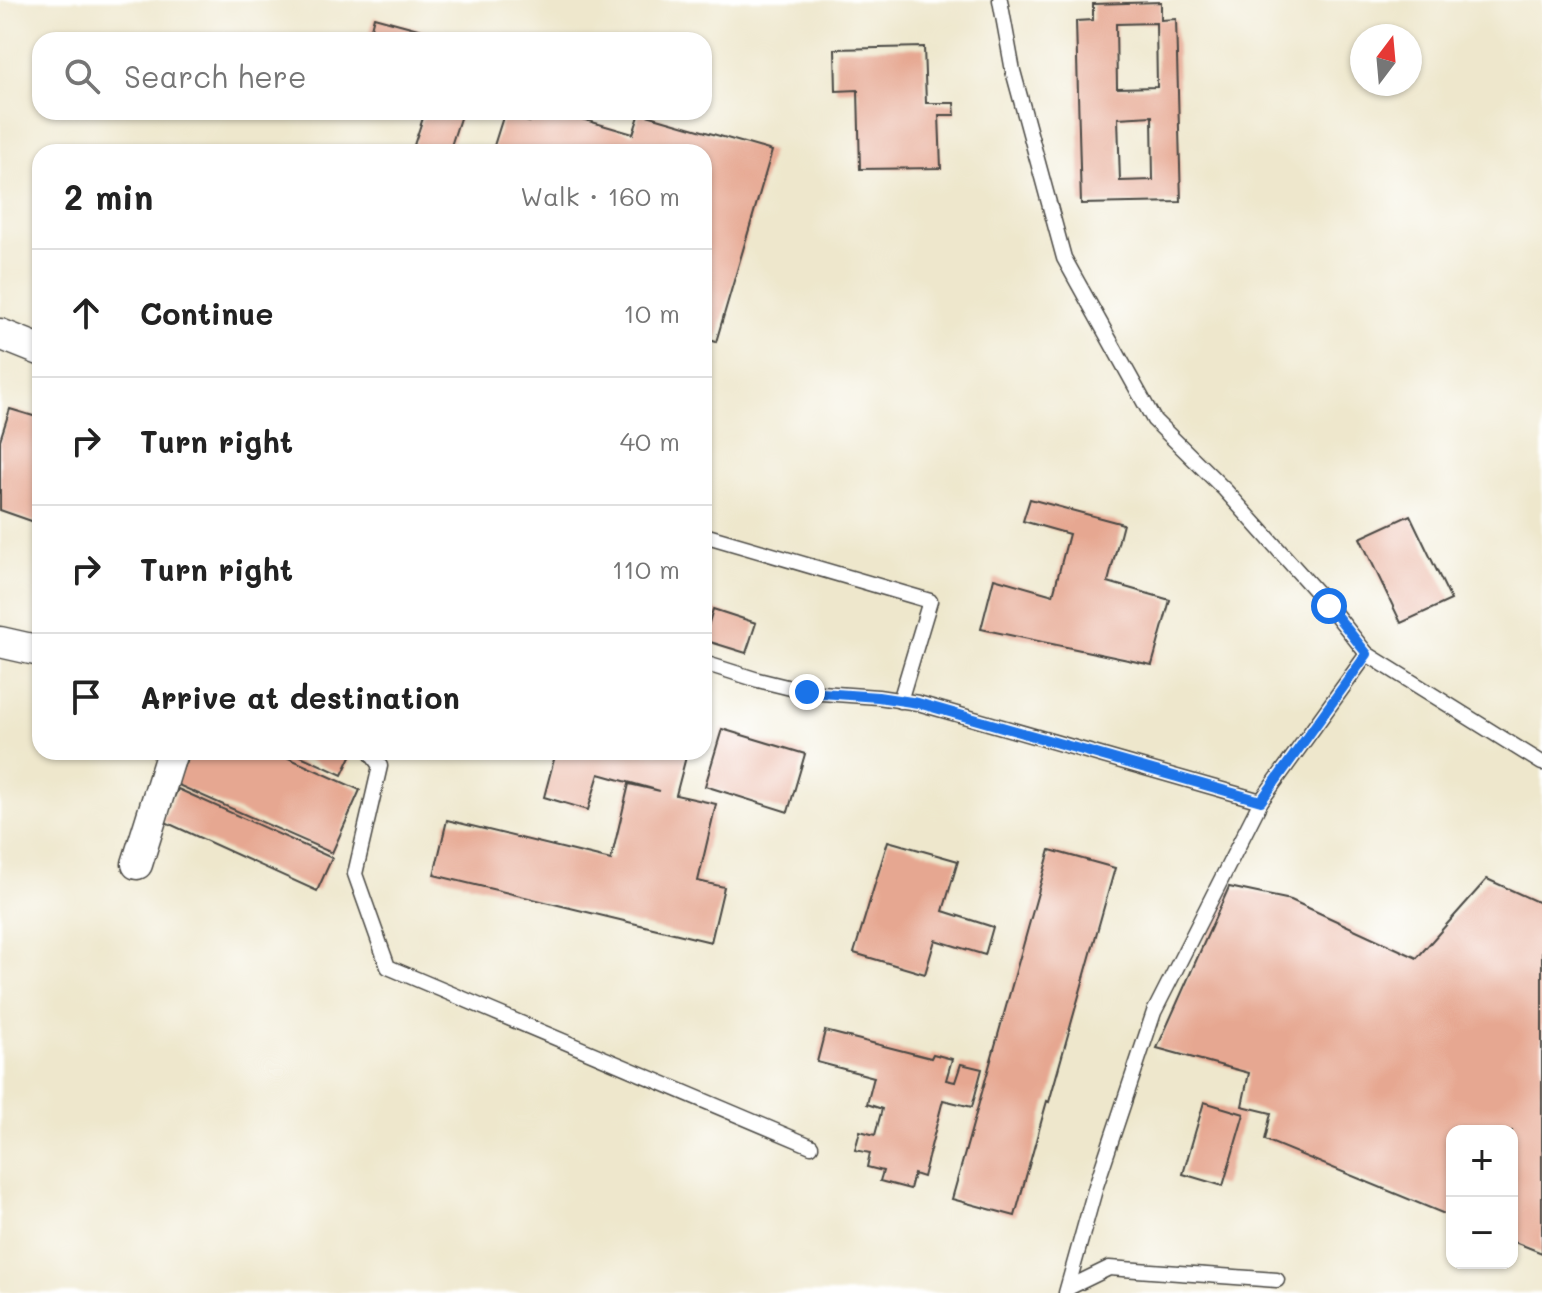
<!DOCTYPE html>
<meta charset="utf-8">
<style>
:root{--surface:#fff;--page:#f6f6f6;--text:#222;--muted:#767676;--line:#e0e0e0}
body{margin:0;font-family:Mali,sans-serif;background:var(--page);color:var(--text)}
.controls{position:absolute;right:24px;bottom:24px;display:grid;overflow:hidden;border-radius:16px;box-shadow:0 2px 6px #0004}
.controls button{width:72px;height:72px;display:grid;place-items:center;padding:0;border:0;border-bottom:2px solid var(--line);background:var(--surface);color:var(--text);font:40px sans-serif}
.compass{position:absolute;left:1350px;top:24px;width:72px;height:72px;border-radius:50%;background:var(--surface);box-shadow:0 2px 6px #0004;rotate:16deg}
.stop{position:absolute;width:24px;height:24px;margin:-18px;border:6px solid #1a73e8;border-radius:50%;background:#fff}
.stop.end{background:#1a73e8;border-color:#fff;box-shadow:0 2px 8px #0008}
.list{margin:0;padding:0;list-style:none}
h2{display:flex;justify-content:space-between;align-items:center;height:104px;margin:0;padding:0 32px;font-size:34px}
h2 small{font-size:26px;font-weight:400;color:var(--muted)}
.list li{display:grid;grid-template-columns:52px 1fr auto;gap:24px;align-items:center;box-sizing:border-box;height:128px;padding:0 32px;border-top:2px solid var(--line)}
.list b{display:block;font-size:30px;white-space:nowrap}
.list em{font-size:26px;font-style:normal;color:var(--muted)}
.icon{flex:none;width:44px;height:44px;fill:none;stroke:currentColor;stroke-width:2;stroke-linecap:round;stroke-linejoin:round}
.map{position:relative;flex:none;width:1542px;height:1293px;overflow:hidden}
.search{position:absolute;background:var(--surface);box-shadow:0 2px 6px #0004;left:32px;top:32px;width:680px;height:88px;display:flex;align-items:center;gap:20px;box-sizing:border-box;padding:0 28px;border-radius:24px;color:var(--muted);font-size:30px}
.panel{position:absolute;background:var(--surface);box-shadow:0 2px 6px #0004;left:32px;top:144px;width:680px;height:616px;border-radius:24px}
.map>svg:first-child{display:block}
.building{fill:#e6a791;fill-rule:evenodd}
.lines{fill:none;stroke-linecap:round;stroke-linejoin:round}
.service-casing{stroke:#484743;stroke-width:17}
.minor-casing{stroke:#484743;stroke-width:33}
.service{stroke:#fff;stroke-width:14}
.minor{stroke:#fff;stroke-width:30}
.route{stroke:#1a73e8;stroke-width:10}
</style>
<div class="map">
<svg width="1542" height="1293" viewBox="0 0 1542 1293">
<rect width="100%" height="100%" fill="#fff"/>
<filter id="ink" filterUnits="userSpaceOnUse"><feTurbulence type="fractalNoise" baseFrequency=".0125" numOctaves="2"/><feDisplacementMap in="SourceGraphic" scale="16" xChannelSelector="R" yChannelSelector="G"/><feConvolveMatrix kernelMatrix="1 2 1 2 8 2 1 2 1" color-interpolation-filters="sRGB"/></filter>
<filter id="wash" filterUnits="userSpaceOnUse"><feTurbulence type="fractalNoise" baseFrequency=".006" numOctaves="4" result="noise"/><feDisplacementMap in="SourceGraphic" scale="32" xChannelSelector="R" yChannelSelector="G"/><feGaussianBlur stdDeviation="1.8" result="paint"/><feColorMatrix in="noise" values="0 0 0 0 0 0 0 0 0 0 0 0 0 0 0 0 0 1.4 0 .05"/><feComposite in="paint" operator="in"/></filter>
<g filter="url(#wash)">
<rect width="100%" height="100%" fill="#eee7cc"/>
<g id="blocks">
<!-- building -->
<g class="building">
<path d="M1161,2v18l15,-1 5,183 -100,2 -5,-183 17,-1v-16zM1156,23l1,64 -40,1 -1,-64zM1152,116l1,64 -33,1 -2,-63z"/>
<path d="M374,17l81,22v1h-87z"/>
<path d="M924,47l2,56h28l1,12h-16l2,53 -81,1 -2,-79 -22,1 -1,-42z"/>
<path d="M425,112h37l-13,40 -37,-1z"/>
<path d="M532,112h26l75,22 7,-21 132,38 -56,191 -12,-4v-186h-212l12,-38 25,8z"/>
<path d="M10,409l30,9v106l-40,-14v-70z"/>
<path d="M1030,499l93,25 -15,58 62,18 -18,65 -171,-36 13,-51 59,17 16,-61 -46,-13z"/>
<path d="M1410,515l41,85 -50,23 -41,-85z"/>
<path d="M713,609l43,14 -10,30 -42,-13z"/>
<path d="M722,729l83,25 -17,58 -83,-26z"/>
<path d="M190,752h85l85,38 -28,63 -156,-69z"/>
<path d="M292,752h61l-11,23z"/>
<path d="M556,752l131,1 -11,42 40,9 -18,77 26,6 -13,55 -277,-67 13,-55 164,40 18,-76 31,7 -61,-17 -11,36 -44,-13z"/>
<path d="M178,789l154,69 -15,33 -154,-70z"/>
<path d="M888,841l70,20 -15,50 50,16 -8,28 -50,-15 -10,34 -71,-21z"/>
<path d="M1050,850l65,18 -66,234 -2,-1 -32,115 -63,-17z"/>
<path d="M1487,879l55,25v349l-30,-12v-110h-60v86l-187,-77 6,-27 -29,-7 7,-33 -92,-25 72,-161 62,13 126,58z"/>
<path d="M825,1031l106,27 2,-4 19,5 -6,21 9,2 6,-18 21,5 -10,38 -29,-7 -20,77 -9,-3 -4,15 -30,-8 3,-10 -16,-4 3,-14 -15,-3 5,-19 15,4 7,-26 -15,-5 7,-27 -57,-15z"/>
<path d="M1204,1102l40,12 -21,72 -40,-12z"/>
</g>
</g>
</g>
<g filter="url(#ink)">
<use href="#blocks" fill-opacity="0" stroke="#484743" stroke-width="2"/>
<g class="lines">
<!-- service casing -->
<g class="service-casing">
<g id="service">
<path d="M1000,0l13,71 51,187 90,162 71,70 104,116 38,48 175,109"/>
<path d="M704,535l226,66 -30,100"/>
<path d="M704,663l54,17 49,12 71,5 40,6 343,98"/>
<path d="M370,752l10,14 -25,108 33,93 423,179"/>
<path d="M1068,1288l41,-20 168,12"/>
<path d="M1066,1293l30,-107 58,-174 107,-211 106,-147"/>
</g>
</g>
<!-- minor casing -->
<g class="minor-casing">
<g id="minor">
<path d="M0,334l40,16"/>
<path d="M0,642l40,9"/>
<path d="M137,864l35,-112"/>
</g>
</g>
<!-- service -->
<use href="#service" class="service"/>
<!-- minor -->
<use href="#minor" class="minor"/>
</g>
</g>
<g class="lines" filter="url(#ink)">
<!-- route -->
<path class="route" d="M807,692l71,5 40,6 343,98 106,-147 -38,-48"/>
</g>
</svg>
<div class="controls">
<button>+</button>
<button>−</button>
</div>
<svg class="compass" viewBox="-18 -18 36 36"><path d="M0-13l5 13h-10z" fill="#e53935"/><path d="M0 13l5-13h-10z" fill="#767676"/></svg>
<div class="stop" style="left:1329px;top:606px"></div>
<div class="stop end" style="left:807px;top:692px"></div>
<div class="search"><svg class="icon" aria-label="search" viewBox="0 0 24 24"><circle cx="10" cy="10" r="6"/><path d="M15 15l6 6"/></svg>Search here</div>
<section class="panel">
<h2>2 min<small>Walk · 160 m</small></h2>
<ul class="list">
<li><svg class="icon" aria-label="ahead" viewBox="0 0 24 24"><path d="M12 20V5M6 11l6-6 6 6"/></svg><div><b>Continue</b></div><em>10 m</em></li>
<li><svg class="icon" aria-label="right" viewBox="0 0 24 24"><path d="M7 20v-9h11M14 6l5 5-5 5"/></svg><div><b>Turn right</b></div><em>40 m</em></li>
<li><svg class="icon" aria-label="right" viewBox="0 0 24 24"><path d="M7 20v-9h11M14 6l5 5-5 5"/></svg><div><b>Turn right</b></div><em>110 m</em></li>
<li><svg class="icon" aria-label="arrive" viewBox="0 0 24 24"><path d="M6 21V4h12l-3 4 3 4H6"/></svg><div><b>Arrive at destination</b></div></li>
</ul>
</section>
</div>
